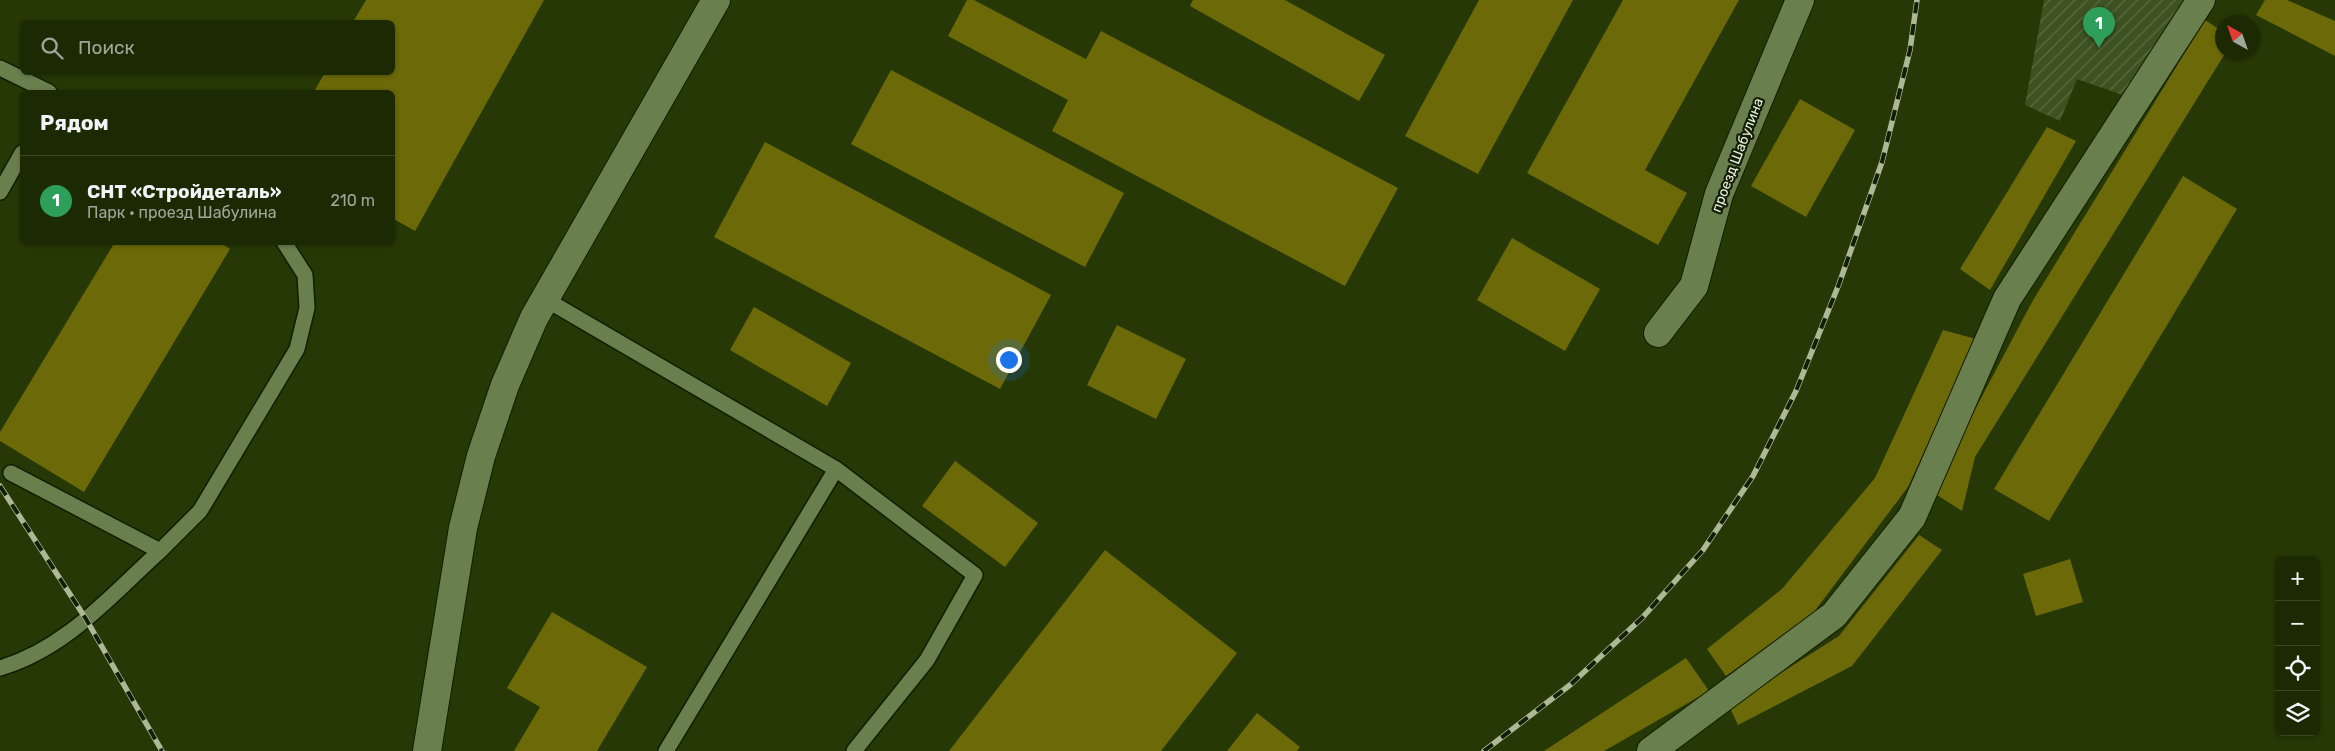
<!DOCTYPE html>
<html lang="ru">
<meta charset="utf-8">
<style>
:root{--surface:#1c2a04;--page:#25320e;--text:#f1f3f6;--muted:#a0a79a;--line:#3a4626;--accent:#d09dfe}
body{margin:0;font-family:Rubik,sans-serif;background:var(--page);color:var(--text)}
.controls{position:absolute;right:15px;bottom:15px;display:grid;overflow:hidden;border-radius:8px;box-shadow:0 1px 4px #0004}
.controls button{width:45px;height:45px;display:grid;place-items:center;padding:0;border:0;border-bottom:1px solid var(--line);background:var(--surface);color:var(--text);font:25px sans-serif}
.compass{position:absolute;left:2215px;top:15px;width:45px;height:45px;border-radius:50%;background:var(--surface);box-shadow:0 1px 4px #0004;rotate:320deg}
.you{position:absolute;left:1008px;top:359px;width:18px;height:18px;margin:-12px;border:4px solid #fff;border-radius:50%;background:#1a73e8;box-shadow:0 0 0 8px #1a73e833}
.badge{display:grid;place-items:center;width:32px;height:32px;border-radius:50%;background:var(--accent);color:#fff;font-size:16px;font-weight:700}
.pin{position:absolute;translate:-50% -41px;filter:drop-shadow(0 1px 2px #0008)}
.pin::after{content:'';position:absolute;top:26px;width:18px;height:15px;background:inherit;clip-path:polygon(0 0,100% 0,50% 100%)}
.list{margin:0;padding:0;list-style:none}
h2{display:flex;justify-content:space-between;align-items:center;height:65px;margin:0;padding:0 20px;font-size:21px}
h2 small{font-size:16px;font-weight:400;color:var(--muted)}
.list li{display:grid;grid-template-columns:32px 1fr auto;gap:15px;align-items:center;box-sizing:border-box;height:90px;padding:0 20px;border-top:1px solid var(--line)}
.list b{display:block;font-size:19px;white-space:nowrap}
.list p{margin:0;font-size:16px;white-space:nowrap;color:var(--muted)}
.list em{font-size:16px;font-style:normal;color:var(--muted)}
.icon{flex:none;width:28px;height:28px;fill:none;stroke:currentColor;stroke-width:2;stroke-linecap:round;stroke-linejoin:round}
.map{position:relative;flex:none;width:2335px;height:751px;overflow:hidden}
.search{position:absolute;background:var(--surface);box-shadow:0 1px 4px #0004;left:20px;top:20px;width:375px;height:55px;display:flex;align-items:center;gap:12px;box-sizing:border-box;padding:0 18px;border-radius:8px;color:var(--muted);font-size:19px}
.panel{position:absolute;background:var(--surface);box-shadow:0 1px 4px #0004;left:20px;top:90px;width:375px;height:155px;border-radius:8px}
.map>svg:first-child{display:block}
.garden{fill:url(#garden-furrows)}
.building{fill:#6c6909}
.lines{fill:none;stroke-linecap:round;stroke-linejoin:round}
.lane-casing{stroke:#111e00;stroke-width:18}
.street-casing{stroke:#111e00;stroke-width:30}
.lane{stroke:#6a7f4e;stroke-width:15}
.street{stroke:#6a7f4e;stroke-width:28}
.rail-casing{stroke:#abb996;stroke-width:5.5}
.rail{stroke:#141d08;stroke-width:4;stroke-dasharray:11;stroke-linecap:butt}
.labels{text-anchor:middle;stroke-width:4.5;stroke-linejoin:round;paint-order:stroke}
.street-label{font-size:14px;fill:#eaf6db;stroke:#141d08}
</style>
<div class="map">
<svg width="2335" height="751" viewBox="0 0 2335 751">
<defs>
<pattern id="garden-furrows" width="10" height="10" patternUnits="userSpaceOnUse" patternTransform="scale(1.25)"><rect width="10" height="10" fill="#3e5221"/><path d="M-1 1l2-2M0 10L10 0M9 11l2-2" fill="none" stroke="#5a6c41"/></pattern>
</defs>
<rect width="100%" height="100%" fill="#263805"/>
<!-- garden -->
<path class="garden" d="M2044,0h142l-55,98 -54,-19 -17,42 -35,-16z"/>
<!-- building -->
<g class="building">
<path d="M366,0h178l-129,231 -23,-13v-126h-78l11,-20h67v-50h-39z"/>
<path d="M967,0h7l112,59 15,-28 297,157 -53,98 -293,-155 16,-31 -120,-64z"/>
<path d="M1193,0h92l100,55 -26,46 -169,-95z"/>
<path d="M1479,0h94l-95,174 -73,-38z"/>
<path d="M1623,0h116l-94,170 42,23 -29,52 -131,-72z"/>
<path d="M2265,0h22l48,21v35l-79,-41z"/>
<path d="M2205,20l17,11v21h4l-251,405 -13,54 -25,-16 17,-46 78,-147z"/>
<path d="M891,70l233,123 -39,74 -234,-123z"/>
<path d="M1800,99l55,31 -49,87 -55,-31z"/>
<path d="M2047,127l29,14 -86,149 -30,-21z"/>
<path d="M765,142l286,153 -51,94 -286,-152z"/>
<path d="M2183,176l54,33 -188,312 -55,-32z"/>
<path d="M1512,238l88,51 -35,62 -88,-51z"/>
<path d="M115,242h104l11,7 -146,243 -84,-51v-9z"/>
<path d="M754,307l97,56 -24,43 -97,-56z"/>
<path d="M1117,325l69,34 -30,60 -69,-34z"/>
<path d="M1943,330l33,9 -68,148 -94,125 -88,64 -19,-27 75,-60 93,-111z"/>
<path d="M955,461l83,62 -33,44 -83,-61z"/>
<path d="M1919,535l23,15 -90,116 -114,59 -9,-19 110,-70z"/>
<path d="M1105,550l132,103 -76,98h-212z"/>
<path d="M2070,559l13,43 -47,14 -13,-42z"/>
<path d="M552,612l95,55 -50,84h-83l26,-44 -33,-19z"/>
<path d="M1686,658l23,33 -105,60h-60z"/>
<path d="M1257,713l43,34 -3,4h-70z"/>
</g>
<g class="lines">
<!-- lane casing -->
<g class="lane-casing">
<g id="lane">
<path d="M0,68l49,24"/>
<path d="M0,192l22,-39"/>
<path d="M545,299l291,170 -170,282"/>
<path d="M836,469l139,106 -48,85 -73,91"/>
<path d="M160,551l40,-40 97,-162 10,-41 -2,-33 -21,-33"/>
<path d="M0,668c66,-19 111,-73 160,-117l-149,-78"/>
</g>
</g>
<!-- street casing -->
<g class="street-casing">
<g id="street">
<path d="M1658,333l36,-47 25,-92 81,-194"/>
<path d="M427,751l36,-223 18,-72 24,-71 29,-67 182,-318"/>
<path d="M1651,751l183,-136 78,-98 95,-218 194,-299"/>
</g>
</g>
<!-- lane -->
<use href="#lane" class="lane"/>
<!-- street -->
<use href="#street" class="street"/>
<!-- rail casing -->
<g class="rail-casing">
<g id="rail">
<path d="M0,486l86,133 76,132"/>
<path d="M1484,751l86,-66 72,-67 61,-68 50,-74 43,-85 43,-107 43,-122 28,-112 7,-50"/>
</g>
</g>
<!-- rail -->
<use href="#rail" class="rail"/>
</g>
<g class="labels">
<!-- street labels -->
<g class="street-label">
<text transform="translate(1737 155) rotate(-69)" y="5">проезд Шабулина</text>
</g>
</g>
</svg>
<div class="controls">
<button>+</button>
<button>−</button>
<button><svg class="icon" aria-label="locate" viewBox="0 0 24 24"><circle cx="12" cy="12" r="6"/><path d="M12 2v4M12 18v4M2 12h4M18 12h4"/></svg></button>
<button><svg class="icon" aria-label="layers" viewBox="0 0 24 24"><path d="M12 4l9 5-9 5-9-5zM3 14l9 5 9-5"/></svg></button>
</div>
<svg class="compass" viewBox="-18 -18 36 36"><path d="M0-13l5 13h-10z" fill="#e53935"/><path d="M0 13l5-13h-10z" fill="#a0a79a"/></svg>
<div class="you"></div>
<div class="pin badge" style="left:2099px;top:48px;background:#2e9e5b">1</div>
<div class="search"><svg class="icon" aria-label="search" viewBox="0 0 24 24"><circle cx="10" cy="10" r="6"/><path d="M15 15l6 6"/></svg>Поиск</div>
<section class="panel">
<h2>Рядом<small></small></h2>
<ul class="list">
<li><span class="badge" style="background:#2e9e5b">1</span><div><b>СНТ «Стройдеталь»</b><p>Парк · проезд Шабулина</p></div><em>210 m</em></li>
</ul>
</section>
</div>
